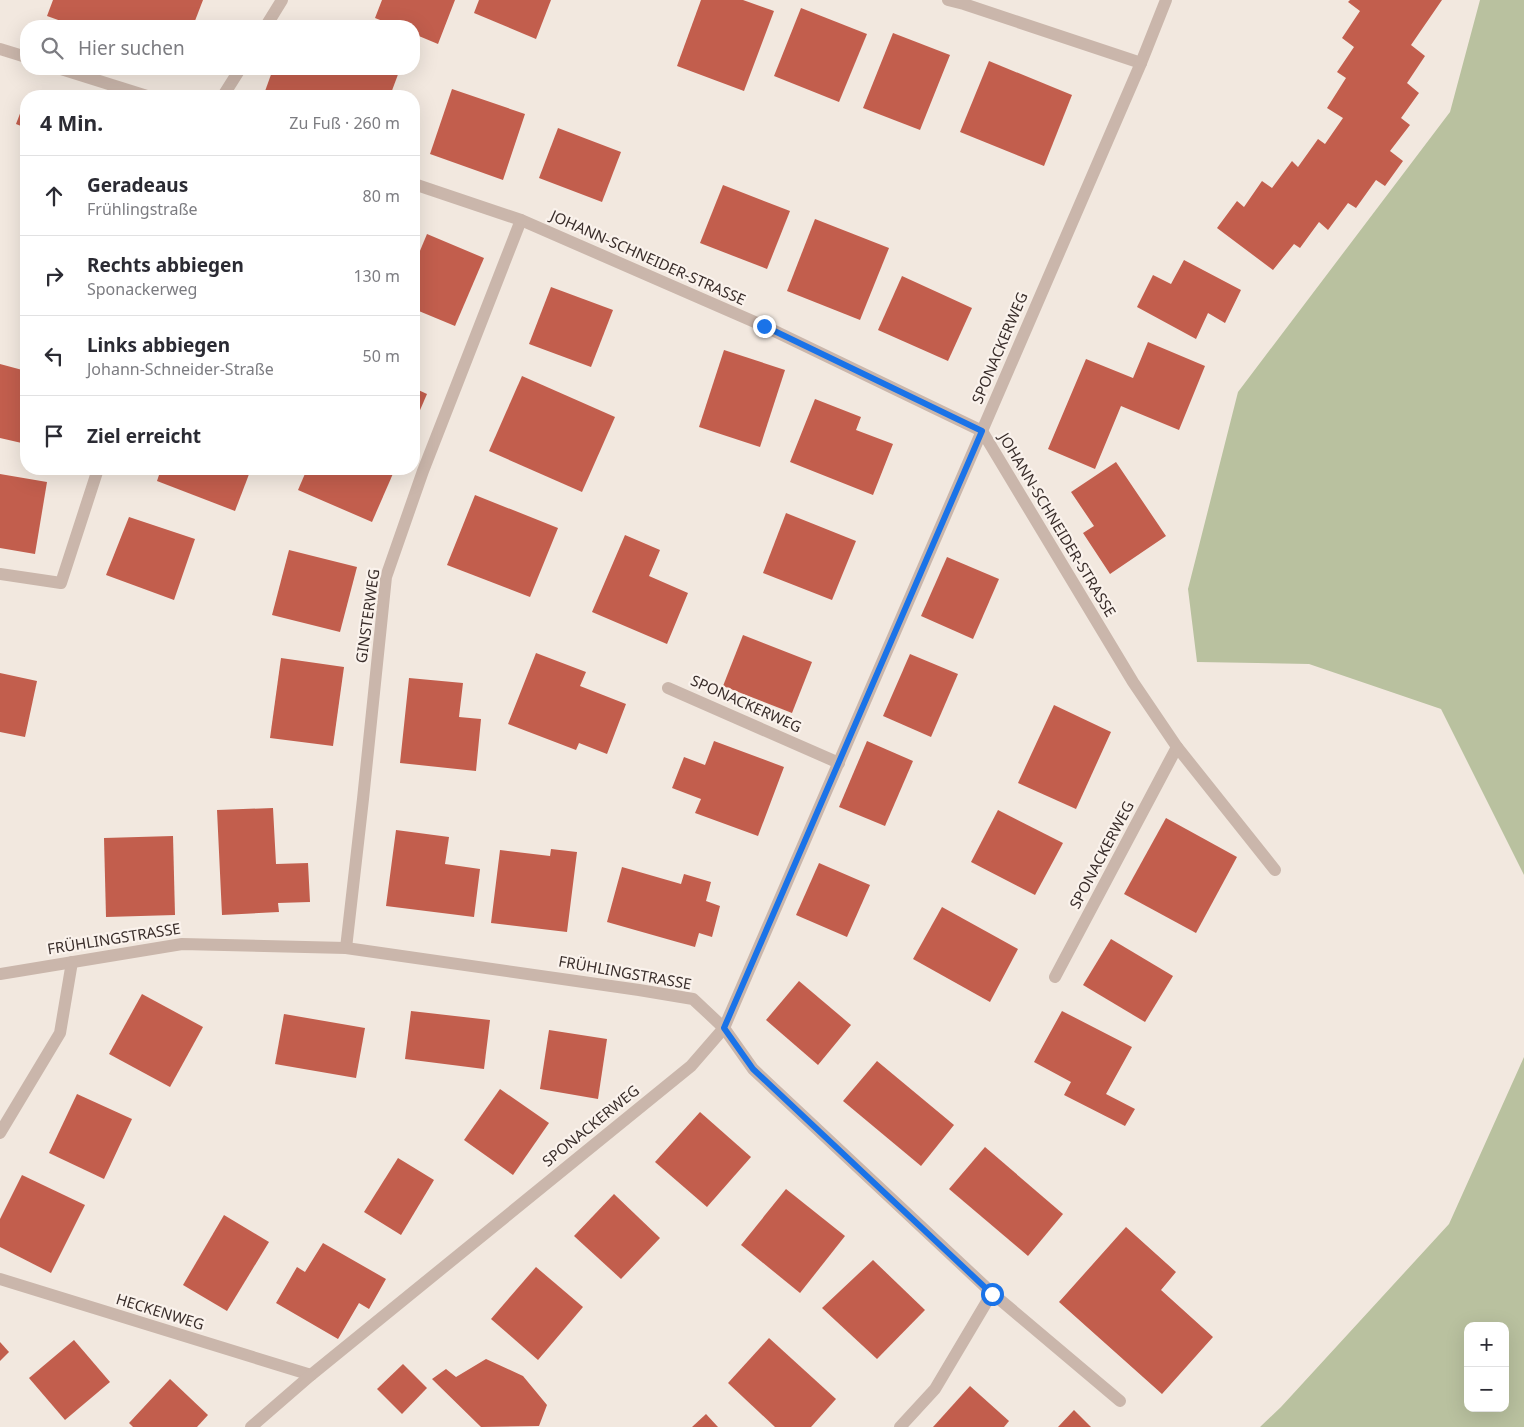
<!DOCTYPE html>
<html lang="de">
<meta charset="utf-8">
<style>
:root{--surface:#fff;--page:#f7f7f7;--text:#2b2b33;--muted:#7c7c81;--line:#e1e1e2}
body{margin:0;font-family:"Noto Sans",sans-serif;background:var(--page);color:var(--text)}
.controls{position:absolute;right:15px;bottom:15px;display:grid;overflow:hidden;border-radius:10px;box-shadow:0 5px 20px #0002}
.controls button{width:45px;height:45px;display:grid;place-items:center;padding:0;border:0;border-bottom:1px solid var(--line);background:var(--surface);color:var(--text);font:25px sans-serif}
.stop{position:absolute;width:15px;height:15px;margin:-11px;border:4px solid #1a73e8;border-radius:50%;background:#fff}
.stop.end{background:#1a73e8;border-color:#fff;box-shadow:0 1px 5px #0008}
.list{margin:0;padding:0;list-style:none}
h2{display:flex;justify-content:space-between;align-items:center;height:65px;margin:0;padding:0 20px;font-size:21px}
h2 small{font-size:16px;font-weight:400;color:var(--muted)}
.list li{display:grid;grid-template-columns:32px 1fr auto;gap:15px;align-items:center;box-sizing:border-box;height:80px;padding:0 20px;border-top:1px solid var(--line)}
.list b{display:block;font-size:19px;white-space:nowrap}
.list p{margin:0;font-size:16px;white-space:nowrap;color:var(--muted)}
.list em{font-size:16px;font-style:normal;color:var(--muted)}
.icon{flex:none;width:28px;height:28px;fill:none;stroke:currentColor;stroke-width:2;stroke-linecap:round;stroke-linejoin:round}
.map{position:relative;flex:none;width:1524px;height:1427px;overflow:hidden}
.search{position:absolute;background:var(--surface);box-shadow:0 5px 20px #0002;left:20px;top:20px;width:400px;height:55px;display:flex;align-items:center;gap:12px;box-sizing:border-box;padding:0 18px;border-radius:20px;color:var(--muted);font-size:19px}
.panel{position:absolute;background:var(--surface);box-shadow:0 5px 20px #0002;left:20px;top:90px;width:400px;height:385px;border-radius:20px}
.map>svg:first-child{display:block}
.green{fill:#b9c19f;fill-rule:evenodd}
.building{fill:#c25e4d}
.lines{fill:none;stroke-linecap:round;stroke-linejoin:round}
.service{stroke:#cab6ab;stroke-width:12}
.minor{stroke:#cab6ab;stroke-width:12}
.route{stroke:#1a73e8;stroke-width:6}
.labels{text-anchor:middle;stroke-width:4.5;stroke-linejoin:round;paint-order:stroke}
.street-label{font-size:15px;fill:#392d2a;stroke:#faf2ec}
</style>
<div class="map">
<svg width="1524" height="1427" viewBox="0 0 1524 1427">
<rect width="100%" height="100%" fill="#f2e8df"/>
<!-- green -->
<g class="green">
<path d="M1480,0h44v875l-83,-166 -132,-45 -112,-2 -9,-73 50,-197 212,-280z"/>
<path d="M1524,1057v370h-264l21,-20 168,-183zM1468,1326h37v82h-37z"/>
</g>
<!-- building -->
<g class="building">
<path d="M53,0h150l-10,26h-118l-28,-10z"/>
<path d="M382,0h73l-17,44 -24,-10v-8h-19l-20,-8z"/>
<path d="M479,0h72l-15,39 -62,-26z"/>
<path d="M701,0h42l31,11 -30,80 -67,-25z"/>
<path d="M1350,0h92l-31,45 14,11 -18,27 12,10 -18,25 9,7 -20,26 13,10 -18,25 -9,-6 -20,28 -8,-5 -20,27 -9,-8 -19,26 -6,-4 -21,26 -56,-42 20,-27 7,6 18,-26 10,7 20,-27 6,6 20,-28 7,5 18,-26 -16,-10 19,-30 -9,-6 17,-25 -12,-9 18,-27 -12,-9z"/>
<path d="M801,8l66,26 -28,68 -65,-26z"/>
<path d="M893,33l57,22 -30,75 -57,-22z"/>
<path d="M989,61l83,34 -28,71 -84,-34z"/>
<path d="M273,69h127l-10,27h-120l-6,-2z"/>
<path d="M452,89l73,25 -22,66 -73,-26z"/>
<path d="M26,98v30l-10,-4z"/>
<path d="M558,128l63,24 -19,50 -63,-24z"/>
<path d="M723,185l67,26 -23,58 -67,-26z"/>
<path d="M815,219l74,29 -29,72 -73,-29z"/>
<path d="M427,234l57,24 -29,68 -41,-17v-44z"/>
<path d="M1184,260l57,30 -16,33 -17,-10 -12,26 -59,-32 16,-32 18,9z"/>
<path d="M902,276l70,32 -24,53 -70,-31z"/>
<path d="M551,287l62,23 -22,57 -62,-23z"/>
<path d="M1148,342l57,24 -26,64 -58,-24 -26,63 -47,-20 38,-90 47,19z"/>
<path d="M724,350l61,20 -25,77 -61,-20z"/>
<path d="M0,364l26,7v73l-26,-6z"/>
<path d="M522,376l93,41 -33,75 -93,-41z"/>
<path d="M414,388l13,6 -13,30z"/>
<path d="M815,399l46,18 -5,13 37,14 -20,51 -83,-33z"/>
<path d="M1116,462l50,74 -56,38 -27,-41 11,-7 -23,-34z"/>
<path d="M161,469h90l-16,42 -78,-30z"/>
<path d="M307,469h88l-23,53 -74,-32z"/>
<path d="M0,474l47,8 -12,72 -35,-6z"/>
<path d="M475,495l83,33 -28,69 -83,-32z"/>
<path d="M786,513l70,28 -24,59 -69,-27z"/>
<path d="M129,517l66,22 -21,61 -68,-25z"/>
<path d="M625,535l35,15 -11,26 39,17 -21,51 -75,-32z"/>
<path d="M289,550l68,17 -17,65 -68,-17z"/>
<path d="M947,557l52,22 -26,60 -52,-23z"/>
<path d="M743,635l69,27 -20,51 -69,-27z"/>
<path d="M536,653l50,19 -6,14 46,18 -19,50 -28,-11 -3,7 -68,-26z"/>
<path d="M910,654l48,20 -27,63 -48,-21z"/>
<path d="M281,658l63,9 -11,79 -63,-8z"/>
<path d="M0,673l37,8 -12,56 -25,-5z"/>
<path d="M409,678l54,5 -4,34 22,2 -5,52 -76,-8z"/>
<path d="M1054,705l57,27 -35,77 -58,-26z"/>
<path d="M714,741l70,26 -26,69 -63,-23 6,-14 -29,-11 12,-31 21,8z"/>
<path d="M867,741l46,20 -28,65 -46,-19z"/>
<path d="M273,808l3,56 32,-1 2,39 -32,1 1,9 -57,3 -5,-105z"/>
<path d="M998,810l65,33 -28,52 -64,-33z"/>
<path d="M1166,818l71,39 -41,76 -72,-39z"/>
<path d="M396,830l53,7 -4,27 35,5 -6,48 -88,-11z"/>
<path d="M173,836l2,79 -69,2 -2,-79z"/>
<path d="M551,849l26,3 -10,80 -76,-9 9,-73 50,6z"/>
<path d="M819,863l51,22 -23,52 -51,-22z"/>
<path d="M622,867l59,17 3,-10 27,8 -5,19 14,5 -8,31 -13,-4 -4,14 -88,-25z"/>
<path d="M942,907l76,42 -28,53 -77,-43z"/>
<path d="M1111,939l62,37 -28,46 -62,-37z"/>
<path d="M799,981l52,44 -33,40 -52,-45z"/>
<path d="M142,994l61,33 -33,60 -61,-33z"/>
<path d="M411,1011l79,9 -6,49 -79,-10z"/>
<path d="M1062,1011l70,36 -26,47 29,15 -10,17 -61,-31 7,-13 -37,-20z"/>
<path d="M284,1014l81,14 -9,50 -81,-14z"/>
<path d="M549,1030l58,9 -9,60 -58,-10z"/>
<path d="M877,1061l77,64 -33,41 -78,-65z"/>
<path d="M500,1089l49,34 -36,52 -49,-35z"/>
<path d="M77,1094l55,25 -28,60 -55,-26z"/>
<path d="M700,1112l51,45 -44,50 -52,-45z"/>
<path d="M985,1147l78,67 -35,42 -79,-67z"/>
<path d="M398,1158l36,22 -33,55 -37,-23z"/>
<path d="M22,1175l63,30 -34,68 -51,-26v-28z"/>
<path d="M786,1189l59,47 -45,57 -59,-48z"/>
<path d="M614,1194l46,44 -39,41 -47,-43z"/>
<path d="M224,1215l45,27 -42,69 -44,-26z"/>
<path d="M1126,1227l50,45 -15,18 52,47 -51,57 -103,-92z"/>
<path d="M323,1243l63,36 -17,30 -10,-6 -21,36 -62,-36 21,-36 8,5z"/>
<path d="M873,1260l52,50 -48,49 -55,-51z"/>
<path d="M536,1267l47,40 -45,53 -47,-41z"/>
<path d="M769,1338l67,61 -25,28h-36l-47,-44z"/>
<path d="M74,1340l36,42 -45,38 -36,-42z"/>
<path d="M0,1342l9,10 -9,9z"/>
<path d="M486,1359l37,17 24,29 -8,21 -58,1 -49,-48 14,-10 10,8z"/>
<path d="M403,1364l24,24 -25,26 -25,-25z"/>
<path d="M170,1379l38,36 -11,12h-64l-4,-4z"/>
<path d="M970,1386l39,35 -5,6h-71z"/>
<path d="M1074,1410l17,17h-33z"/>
<path d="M706,1414l12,13h-26z"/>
</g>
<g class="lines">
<!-- service -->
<g class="service">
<path d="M668,688l171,75"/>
<path d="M1055,977l122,-230"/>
</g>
<!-- minor -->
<g class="minor">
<path d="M948,0l16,4 177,59"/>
<path d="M266,26l16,-26"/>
<path d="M0,49l26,8"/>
<path d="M61,69l86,27"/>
<path d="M223,96l17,-27"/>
<path d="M414,184l107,36 243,106 218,105 151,251 44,65 98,123"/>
<path d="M0,574l61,9 37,-114"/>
<path d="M346,948l17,-149 23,-222 37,-106 98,-251"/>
<path d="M0,974l182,-30 164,4 293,42 54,9 31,29 29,41 239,224 128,108"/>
<path d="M0,1133l60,-100 12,-71"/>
<path d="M0,1279l311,96"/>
<path d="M251,1427l60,-52 380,-309 33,-38 417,-965 25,-63"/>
<path d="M900,1427l35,-38 57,-96"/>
</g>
</g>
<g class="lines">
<!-- route -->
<path class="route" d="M764,326l218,105 -258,597 29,41 239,225"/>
</g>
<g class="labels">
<!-- street labels -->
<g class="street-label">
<text transform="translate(648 258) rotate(24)" y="5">JOHANN-SCHNEIDER-STRASSE</text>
<text transform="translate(1000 348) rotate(-67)" y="5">SPONACKERWEG</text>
<text transform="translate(1057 525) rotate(59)" y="5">JOHANN-SCHNEIDER-STRASSE</text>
<text transform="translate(368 616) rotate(-82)" y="5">GINSTERWEG</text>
<text transform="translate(746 704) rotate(24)" y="5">SPONACKERWEG</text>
<text transform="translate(1102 855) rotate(-62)" y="5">SPONACKERWEG</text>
<text transform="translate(114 939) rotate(-9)" y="5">FRÜHLINGSTRASSE</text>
<text transform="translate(625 973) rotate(10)" y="5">FRÜHLINGSTRASSE</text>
<text transform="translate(591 1126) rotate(-39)" y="5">SPONACKERWEG</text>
<text transform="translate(160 1312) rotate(17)" y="5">HECKENWEG</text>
</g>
</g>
</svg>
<div class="controls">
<button>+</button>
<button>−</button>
</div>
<div class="stop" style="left:992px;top:1294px"></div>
<div class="stop end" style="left:764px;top:326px"></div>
<div class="search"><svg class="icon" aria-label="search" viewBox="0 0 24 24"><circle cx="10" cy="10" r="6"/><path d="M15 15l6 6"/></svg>Hier suchen</div>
<section class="panel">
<h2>4 Min.<small>Zu Fuß · 260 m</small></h2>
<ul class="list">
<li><svg class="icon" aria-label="ahead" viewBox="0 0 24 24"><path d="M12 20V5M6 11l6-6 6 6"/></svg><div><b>Geradeaus</b><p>Frühlingstraße</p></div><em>80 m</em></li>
<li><svg class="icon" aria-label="right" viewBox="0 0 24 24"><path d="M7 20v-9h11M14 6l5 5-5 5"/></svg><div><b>Rechts abbiegen</b><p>Sponackerweg</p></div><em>130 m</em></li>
<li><svg class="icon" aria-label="left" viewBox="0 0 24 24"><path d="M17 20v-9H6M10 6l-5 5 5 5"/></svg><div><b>Links abbiegen</b><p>Johann-Schneider-Straße</p></div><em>50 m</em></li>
<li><svg class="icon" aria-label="arrive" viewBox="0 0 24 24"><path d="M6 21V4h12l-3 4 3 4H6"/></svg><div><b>Ziel erreicht</b></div></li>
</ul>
</section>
</div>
